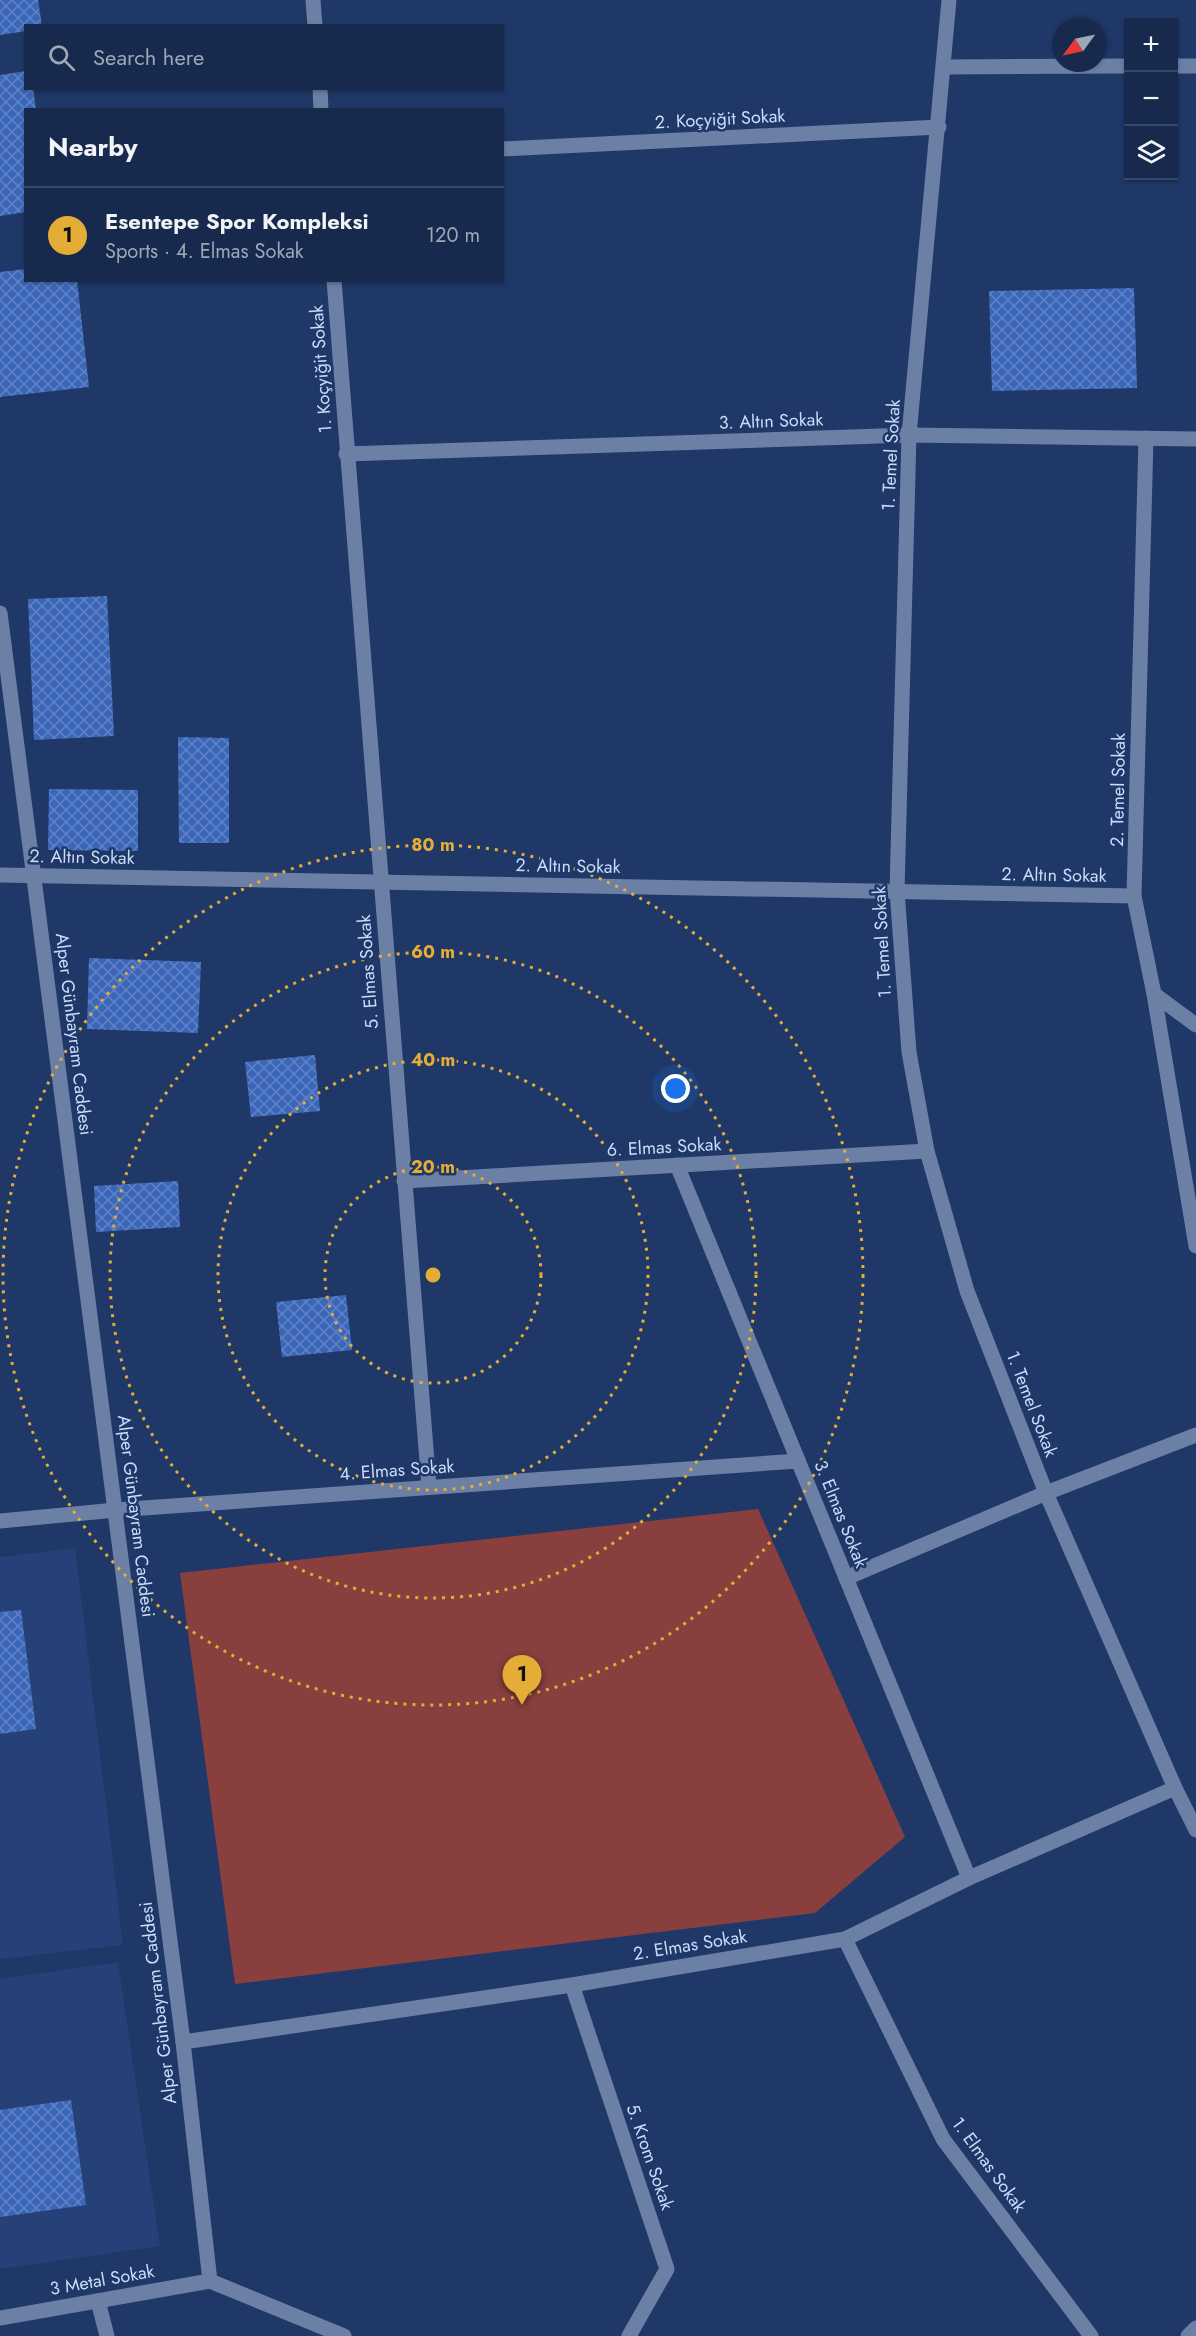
<!DOCTYPE html>
<meta charset="utf-8">
<style>
:root{--surface:#172a4e;--page:#243658;--text:#f1f3f6;--muted:#9ea7b6;--line:#364666;--accent:#e5ad35}
body{margin:0;font-family:Jost,sans-serif;background:var(--page);color:var(--text)}
.controls{position:absolute;right:18px;top:18px;display:grid;overflow:hidden;border-radius:0px;box-shadow:0 2px 4px #0004}
.controls button{width:54px;height:54px;display:grid;place-items:center;padding:0;border:0;border-bottom:2px solid var(--line);background:var(--surface);color:var(--text);font:30px sans-serif}
.compass{position:absolute;left:1052px;top:18px;width:54px;height:54px;border-radius:50%;background:var(--surface);box-shadow:0 2px 4px #0004;rotate:237deg}
.you{position:absolute;left:676px;top:1089px;width:21px;height:21px;margin:-15px;border:4px solid #fff;border-radius:50%;background:#1a73e8;box-shadow:0 0 0 9px #1a73e833}
.badge{display:grid;place-items:center;width:39px;height:39px;border-radius:50%;background:var(--accent);color:#111;font-size:20px;font-weight:700}
.pin{position:absolute;translate:-50% -50px;filter:drop-shadow(0 2px 3px #0008)}
.pin::after{content:'';position:absolute;top:32px;width:21px;height:18px;background:inherit;clip-path:polygon(0 0,100% 0,50% 100%)}
.list{margin:0;padding:0;list-style:none}
h2{display:flex;justify-content:space-between;align-items:center;height:78px;margin:0;padding:0 24px;font-size:26px}
h2 small{font-size:20px;font-weight:400;color:var(--muted)}
.list li{display:grid;grid-template-columns:39px 1fr auto;gap:18px;align-items:center;box-sizing:border-box;height:96px;padding:0 24px;border-top:2px solid var(--line)}
.list b{display:block;font-size:22px;white-space:nowrap}
.list p{margin:0;font-size:20px;white-space:nowrap;color:var(--muted)}
.list em{font-size:20px;font-style:normal;color:var(--muted)}
.icon{flex:none;width:33px;height:33px;fill:none;stroke:currentColor;stroke-width:2;stroke-linecap:round;stroke-linejoin:round}
.map{position:relative;flex:none;width:1196px;height:2336px;overflow:hidden}
.search{position:absolute;background:var(--surface);box-shadow:0 2px 4px #0004;left:24px;top:24px;width:480px;height:66px;display:flex;align-items:center;gap:15px;box-sizing:border-box;padding:0 21px;border-radius:0px;color:var(--muted);font-size:22px}
.panel{position:absolute;background:var(--surface);box-shadow:0 2px 4px #0004;left:24px;top:108px;width:480px;height:174px;border-radius:0px}
.map>svg:first-child{display:block}
.built{fill:#254177}
.garden{fill:#883f3e}
.building{fill:url(#building-cross-hatch)}
.lines{fill:none;stroke-linecap:round;stroke-linejoin:round}
.minor{stroke:#6c80a5;stroke-width:15}
.ring{fill:none;stroke:#e5ad35;stroke-width:3;stroke-dasharray:3 6}
.labels{text-anchor:middle;stroke-width:5;stroke-linejoin:round;paint-order:stroke}
.street-label{font-size:18px;fill:#cbdbf9;stroke:#1f3868}
.centre{fill:#e5ad35;stroke:#1f3868;stroke-width:3}
.ring-label{font-size:18px;text-anchor:middle;font-weight:bold;fill:#e5ad35;stroke:#1f3868;stroke-width:5;stroke-linejoin:round;paint-order:stroke}
</style>
<div class="map">
<svg width="1196" height="2336" viewBox="0 0 1196 2336">
<defs>
<pattern id="building-cross-hatch" width="8" height="8" patternUnits="userSpaceOnUse" patternTransform="scale(1.5)"><rect width="8" height="8" fill="#3c67b9"/><path d="M0 0l8 8M0 8l8-8" fill="none" stroke="#6083c7"/></pattern>
</defs>
<rect width="100%" height="100%" fill="#1f3868"/>
<!-- built -->
<g class="built">
<path d="M75,1548l48,397 -123,14v-402z"/>
<path d="M118,1962l42,284 -160,23v-290z"/>
</g>
<!-- garden -->
<path class="garden" d="M758,1509l147,328 -90,76 -580,71 -55,-411z"/>
<!-- building -->
<g class="building">
<path d="M0,0h38l4,26h-16v5l-26,4z"/>
<path d="M26,71v17h7l3,22h-10v102l-26,4v-141z"/>
<path d="M26,269v11h51l12,107 -89,10v-125z"/>
<path d="M1134,288l3,100 -145,3 -3,-100z"/>
<path d="M107,596l7,140 -80,4 -6,-141z"/>
<path d="M178,737l51,1v105h-50z"/>
<path d="M49,789l89,1v61l-90,-1z"/>
<path d="M89,958l112,4 -3,71 -111,-4z"/>
<path d="M315,1055l5,56 -69,6 -6,-55z"/>
<path d="M178,1181l2,46 -84,5 -2,-46z"/>
<path d="M346,1295l6,55 -70,7 -6,-55z"/>
<path d="M21,1610l15,119 -36,5v-122z"/>
<path d="M71,2100l15,105 -86,12v-107z"/>
</g>
<g class="lines">
<!-- minor -->
<g class="minor">
<path d="M313,0l2,26"/>
<path d="M949,0l-40,435 -12,456 12,161 18,99 40,140 79,202 129,295 21,42"/>
<path d="M1174,66h22"/>
<path d="M944,67l184,-1"/>
<path d="M320,88l1,22"/>
<path d="M502,149l437,-22"/>
<path d="M334,280l95,1207"/>
<path d="M1146,438l-12,458 20,98 42,252"/>
<path d="M346,454l563,-19 287,4"/>
<path d="M0,613l183,1429 27,239 134,55"/>
<path d="M0,875l1134,21"/>
<path d="M1154,994l42,31"/>
<path d="M677,1165l292,713"/>
<path d="M404,1181l523,-30"/>
<path d="M0,1521l116,-11 682,-49"/>
<path d="M846,1578l200,-85 150,-58"/>
<path d="M845,1939l98,200 148,197"/>
<path d="M572,1985l95,284 -38,67"/>
<path d="M183,2042l389,-57 273,-46 124,-61 206,-90"/>
<path d="M98,2301l9,35"/>
<path d="M0,2318l210,-37"/>
<path d="M1188,2336l8,-8"/>
</g>
</g>
<!-- distance rings -->
<g class="ring">
<circle cx="433" cy="1275" r="108"/>
<circle cx="433" cy="1275" r="215"/>
<circle cx="433" cy="1275" r="323"/>
<circle cx="433" cy="1275" r="430"/>
</g>
<g class="labels">
<!-- street labels -->
<g class="street-label">
<text transform="translate(720 119) rotate(-3)" y="6">2. Koçyiğit Sokak</text>
<text transform="translate(321 369) rotate(-94)" y="6">1. Koçyiğit Sokak</text>
<text transform="translate(771 421) rotate(-2)" y="6">3. Altın Sokak</text>
<text transform="translate(891 455) rotate(-87)" y="6">1. Temel Sokak</text>
<text transform="translate(1118 790) rotate(-89)" y="6">2. Temel Sokak</text>
<text transform="translate(82 857) rotate(1)" y="6">2. Altın Sokak</text>
<text transform="translate(568 866) rotate(1)" y="6">2. Altın Sokak</text>
<text transform="translate(1054 875) rotate(1)" y="6">2. Altın Sokak</text>
<text transform="translate(882 942) rotate(-93)" y="6">1. Temel Sokak</text>
<text transform="translate(368 972) rotate(-94)" y="6">5. Elmas Sokak</text>
<text transform="translate(74 1034) rotate(83)" y="6">Alper Günbayram Caddesi</text>
<text transform="translate(664 1147) rotate(-3)" y="6">6. Elmas Sokak</text>
<text transform="translate(1032 1404) rotate(69)" y="6">1. Temel Sokak</text>
<text transform="translate(397 1470) rotate(-4)" y="6">4. Elmas Sokak</text>
<text transform="translate(841 1514) rotate(68)" y="6">3. Elmas Sokak</text>
<text transform="translate(136 1516) rotate(83)" y="6">Alper Günbayram Caddesi</text>
<text transform="translate(690 1945) rotate(-9)" y="6">2. Elmas Sokak</text>
<text transform="translate(158 2003) rotate(-97)" y="6">Alper Günbayram Caddesi</text>
<text transform="translate(650 2157) rotate(71)" y="6">5. Krom Sokak</text>
<text transform="translate(989 2165) rotate(54)" y="6">1. Elmas Sokak</text>
<text transform="translate(102 2280) rotate(-10)" y="6">3 Metal Sokak</text>
</g>
</g>
<circle cx="433" cy="1275" r="9" class="centre"/>
<g class="ring-label">
<text x="433" y="851">80 m</text>
<text x="433" y="958">60 m</text>
<text x="433" y="1066">40 m</text>
<text x="433" y="1173">20 m</text>
</g>
</svg>
<div class="controls">
<button>+</button>
<button>−</button>
<button><svg class="icon" aria-label="layers" viewBox="0 0 24 24"><path d="M12 4l9 5-9 5-9-5zM3 14l9 5 9-5"/></svg></button>
</div>
<svg class="compass" viewBox="-18 -18 36 36"><path d="M0-13l5 13h-10z" fill="#e53935"/><path d="M0 13l5-13h-10z" fill="#9ea7b6"/></svg>
<div class="you"></div>
<div class="pin badge" style="left:522px;top:1705px">1</div>
<div class="search"><svg class="icon" aria-label="search" viewBox="0 0 24 24"><circle cx="10" cy="10" r="6"/><path d="M15 15l6 6"/></svg>Search here</div>
<section class="panel">
<h2>Nearby<small></small></h2>
<ul class="list">
<li><span class="badge">1</span><div><b>Esentepe Spor Kompleksi</b><p>Sports · 4. Elmas Sokak</p></div><em>120 m</em></li>
</ul>
</section>
</div>
